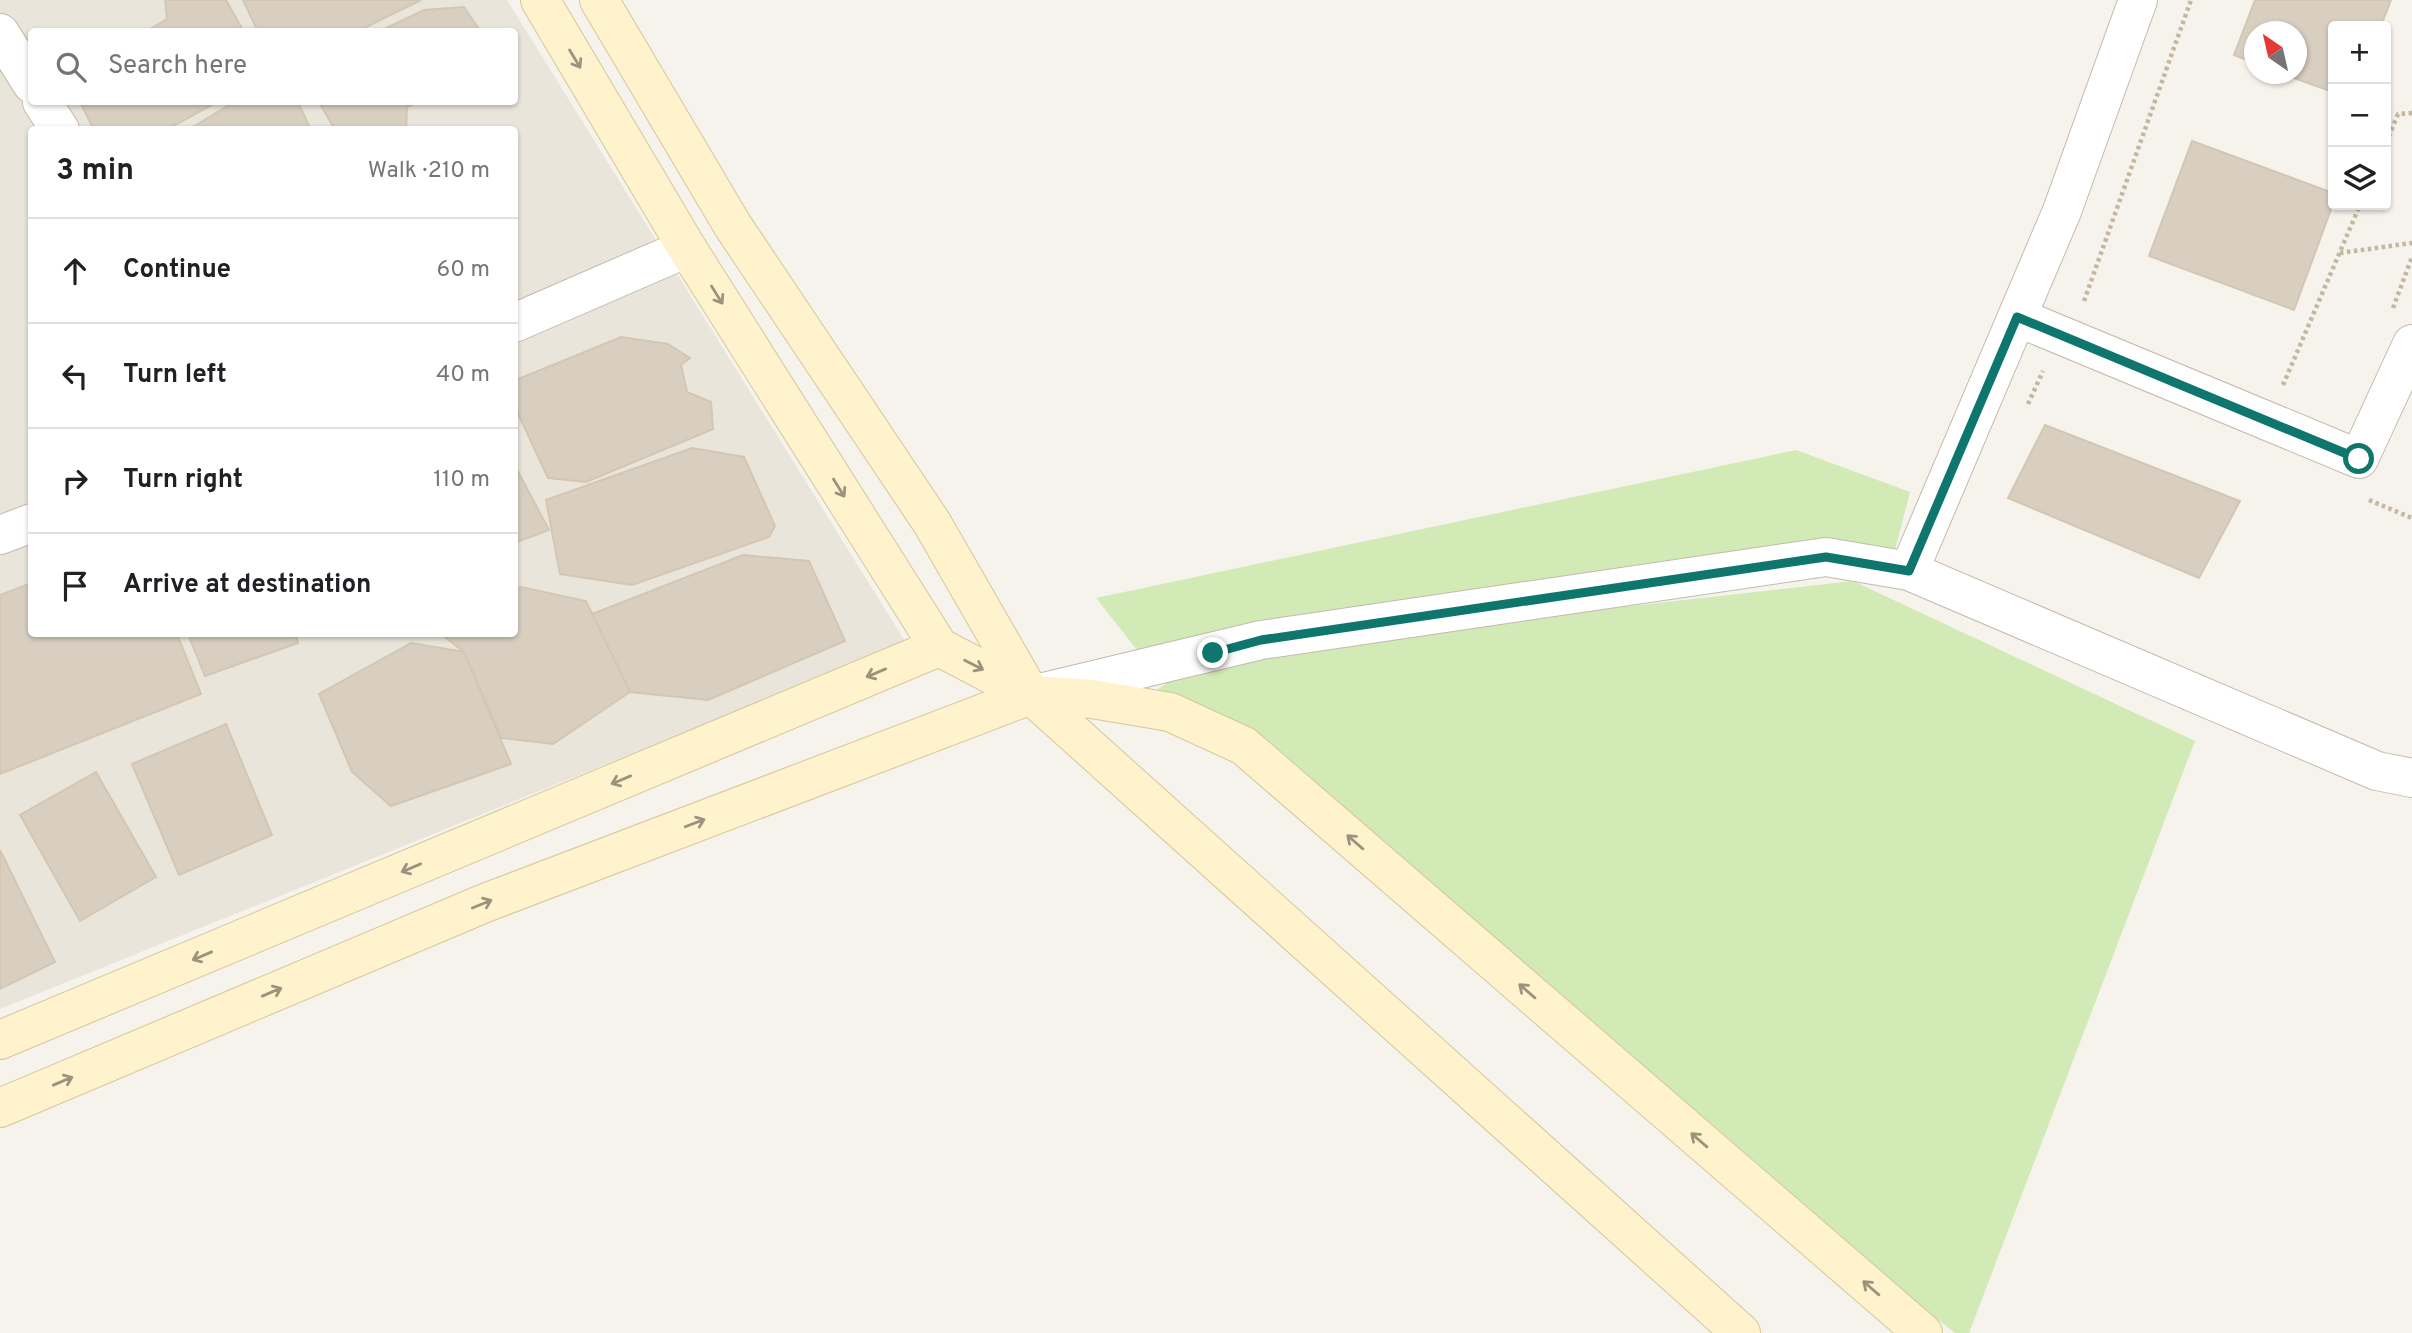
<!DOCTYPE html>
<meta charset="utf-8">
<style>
:root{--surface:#fff;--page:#f2f2f2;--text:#202124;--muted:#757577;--line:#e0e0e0}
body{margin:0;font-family:Overpass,sans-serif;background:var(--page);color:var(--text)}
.controls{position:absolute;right:21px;top:21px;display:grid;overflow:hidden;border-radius:7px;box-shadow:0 2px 5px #0004}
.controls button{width:63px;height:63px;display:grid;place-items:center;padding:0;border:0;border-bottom:2px solid var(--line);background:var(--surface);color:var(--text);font:35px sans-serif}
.compass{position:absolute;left:2244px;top:21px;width:63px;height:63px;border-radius:50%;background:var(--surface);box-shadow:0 2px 5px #0004;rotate:326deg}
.stop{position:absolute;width:21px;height:21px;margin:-16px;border:5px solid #0f766e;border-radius:50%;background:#fff}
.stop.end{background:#0f766e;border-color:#fff;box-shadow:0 2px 7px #0008}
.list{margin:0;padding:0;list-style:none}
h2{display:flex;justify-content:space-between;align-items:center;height:91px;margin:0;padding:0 28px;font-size:30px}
h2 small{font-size:23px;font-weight:400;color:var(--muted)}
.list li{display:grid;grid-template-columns:46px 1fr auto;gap:21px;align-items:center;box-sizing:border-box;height:105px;padding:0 28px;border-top:2px solid var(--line)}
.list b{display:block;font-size:26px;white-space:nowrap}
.list em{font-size:23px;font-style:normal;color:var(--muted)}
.icon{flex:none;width:38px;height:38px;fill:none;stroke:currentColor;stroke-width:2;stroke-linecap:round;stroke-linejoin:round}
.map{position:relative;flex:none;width:2412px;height:1333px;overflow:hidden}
.search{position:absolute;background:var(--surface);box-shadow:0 2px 5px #0004;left:28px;top:28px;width:490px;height:77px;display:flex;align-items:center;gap:18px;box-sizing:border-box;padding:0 24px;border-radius:7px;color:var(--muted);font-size:26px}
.panel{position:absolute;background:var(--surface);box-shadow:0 2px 5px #0004;left:28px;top:126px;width:490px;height:511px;border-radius:7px}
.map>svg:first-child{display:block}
.residential{fill:#eae5da;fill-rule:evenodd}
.green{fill:#d2eab5}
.building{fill:#d8cfc1;stroke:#d3c7b4;stroke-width:2}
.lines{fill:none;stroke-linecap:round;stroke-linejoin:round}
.street-casing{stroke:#c2bbae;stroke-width:40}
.secondary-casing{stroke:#d6c79b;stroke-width:40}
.path{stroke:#c4b79f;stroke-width:4.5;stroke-dasharray:3.5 3.5;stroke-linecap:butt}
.street{stroke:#fff;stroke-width:38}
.secondary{stroke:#fff3cd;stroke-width:38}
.oneway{stroke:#9c937c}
.route{stroke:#0f766e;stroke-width:9}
</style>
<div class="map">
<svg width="2412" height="1333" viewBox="0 0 2412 1333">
<rect width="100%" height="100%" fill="#f6f3ec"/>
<!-- residential -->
<path class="residential" d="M0,0h507l399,643 -906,366zM32,32h482v70h-482zM32,130h482v504h-482z"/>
<!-- green -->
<g class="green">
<path d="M1796,450l114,42 -15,58 -750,110 -49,-62z"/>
<path d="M1853,581l342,160 -226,592h-14l-800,-642 58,-38z"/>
</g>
<!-- building -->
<g class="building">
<path d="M165,0h61l18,32h-99l22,-13z"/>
<path d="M243,0h178l-65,32h-98z"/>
<path d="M2255,0h136l-10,26h-48v66l-50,-18h13v-42h-42v31l-20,-8z"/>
<path d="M464,7l17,25h-103l46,-22z"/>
<path d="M80,102h137l-51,28h-72z"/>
<path d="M256,102h42l13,28h-123l41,-25z"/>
<path d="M319,102h99l-11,5 -1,23h-71z"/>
<path d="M2192,141l141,52v11l-39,106 -145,-54z"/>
<path d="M621,337l47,7 22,14 -9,7 6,27 24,10 2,27 -127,53 -38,-4 -34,-73 2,-25z"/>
<path d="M2045,425l195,76 -41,77 -191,-80z"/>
<path d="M692,448l52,9 31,69 -6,11 -137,48 -72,-11 -14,-74z"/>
<path d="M514,464l35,66 -35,13z"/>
<path d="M743,555l66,6 36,80 -137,59 -78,-8 -38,-78z"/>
<path d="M32,583v51h145l24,60 -201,80v-179z"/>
<path d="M521,587l65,14 44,91 -77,52 -52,-6 -37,-86 -19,-15 3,-3h66v-43z"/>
<path d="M188,634h108l2,9 -93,33z"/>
<path d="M411,643l53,9 47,112 -120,42 -39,-34 -33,-78z"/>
<path d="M226,724l46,111 -93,40 -47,-111z"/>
<path d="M96,772l60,105 -76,44 -60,-106z"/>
<path d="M0,850l55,112 -55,27z"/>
</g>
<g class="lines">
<!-- street casing -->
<g class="street-casing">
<g id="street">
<path d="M0,33l32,51"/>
<path d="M42,102l18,28"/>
<path d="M2017,317l342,142 53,-115"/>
<path d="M514,323l173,-75"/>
<path d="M0,535l32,-12"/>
<path d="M1909,571l153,-360 76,-211"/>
<path d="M1044,692l217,-52 565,-83 83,14 468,200 35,7"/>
</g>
</g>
<!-- secondary casing -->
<g class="secondary-casing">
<g id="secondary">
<path d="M540,0l147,248 252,399 92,48 710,638"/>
<path d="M599,0l134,226 199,297 99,172 61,4 78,13 74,34 679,587"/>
<path d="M0,1040l939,-393"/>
<path d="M0,1108l485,-205 546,-208"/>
</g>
</g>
<!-- path -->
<g class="path">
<path d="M2386,143l12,-29 14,-1"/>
<path d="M2340,253l72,-10"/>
<path d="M2084,301l107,-301"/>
<path d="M2393,308l19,-51"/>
<path d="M2283,385l77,-180"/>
<path d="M2028,404l15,-33"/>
<path d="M2369,500l43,18"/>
</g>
<!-- street -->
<use href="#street" class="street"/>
<!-- secondary -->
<use href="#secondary" class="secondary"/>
</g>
<!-- one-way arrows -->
<defs><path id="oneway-shaft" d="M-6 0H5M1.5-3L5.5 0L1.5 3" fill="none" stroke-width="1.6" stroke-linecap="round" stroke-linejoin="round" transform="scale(1.75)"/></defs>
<g class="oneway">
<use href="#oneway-shaft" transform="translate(575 59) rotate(59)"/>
<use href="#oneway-shaft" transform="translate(717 295) rotate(58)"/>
<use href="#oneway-shaft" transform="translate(839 488) rotate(58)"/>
<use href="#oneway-shaft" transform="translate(974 665) rotate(27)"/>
<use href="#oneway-shaft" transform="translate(876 673) rotate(157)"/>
<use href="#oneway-shaft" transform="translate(621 780) rotate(157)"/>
<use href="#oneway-shaft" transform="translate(695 823) rotate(-21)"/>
<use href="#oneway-shaft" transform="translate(1355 842) rotate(-139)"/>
<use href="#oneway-shaft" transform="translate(411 868) rotate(157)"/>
<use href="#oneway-shaft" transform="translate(482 904) rotate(-22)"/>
<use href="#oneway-shaft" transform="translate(202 956) rotate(157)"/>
<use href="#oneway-shaft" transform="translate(1527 991) rotate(-139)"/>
<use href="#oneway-shaft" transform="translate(272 992) rotate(-23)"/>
<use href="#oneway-shaft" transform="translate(63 1081) rotate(-23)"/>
<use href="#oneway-shaft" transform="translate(1699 1140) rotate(-139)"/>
<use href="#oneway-shaft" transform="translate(1871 1288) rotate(-139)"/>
</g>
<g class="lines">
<!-- route -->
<path class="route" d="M1213,653l48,-13 565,-83 83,14 108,-254 342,142"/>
</g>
</svg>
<div class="controls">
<button>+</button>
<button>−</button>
<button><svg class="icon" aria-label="layers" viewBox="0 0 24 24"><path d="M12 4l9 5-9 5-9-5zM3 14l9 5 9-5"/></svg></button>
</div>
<svg class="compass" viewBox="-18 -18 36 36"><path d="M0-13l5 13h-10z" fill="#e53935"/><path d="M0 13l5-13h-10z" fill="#757577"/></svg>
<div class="stop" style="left:2359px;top:459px"></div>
<div class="stop end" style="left:1213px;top:653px"></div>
<div class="search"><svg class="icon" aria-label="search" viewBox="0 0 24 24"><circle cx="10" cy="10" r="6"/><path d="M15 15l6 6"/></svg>Search here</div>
<section class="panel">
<h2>3 min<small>Walk · 210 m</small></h2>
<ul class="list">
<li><svg class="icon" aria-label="ahead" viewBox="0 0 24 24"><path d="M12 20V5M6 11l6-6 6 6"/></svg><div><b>Continue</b></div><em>60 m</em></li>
<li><svg class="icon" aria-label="left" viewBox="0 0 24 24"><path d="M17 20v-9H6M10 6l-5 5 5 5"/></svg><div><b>Turn left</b></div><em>40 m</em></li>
<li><svg class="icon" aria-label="right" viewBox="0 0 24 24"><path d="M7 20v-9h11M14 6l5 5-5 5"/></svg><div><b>Turn right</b></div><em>110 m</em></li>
<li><svg class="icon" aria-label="arrive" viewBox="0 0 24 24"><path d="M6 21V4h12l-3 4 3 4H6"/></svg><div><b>Arrive at destination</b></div></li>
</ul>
</section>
</div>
